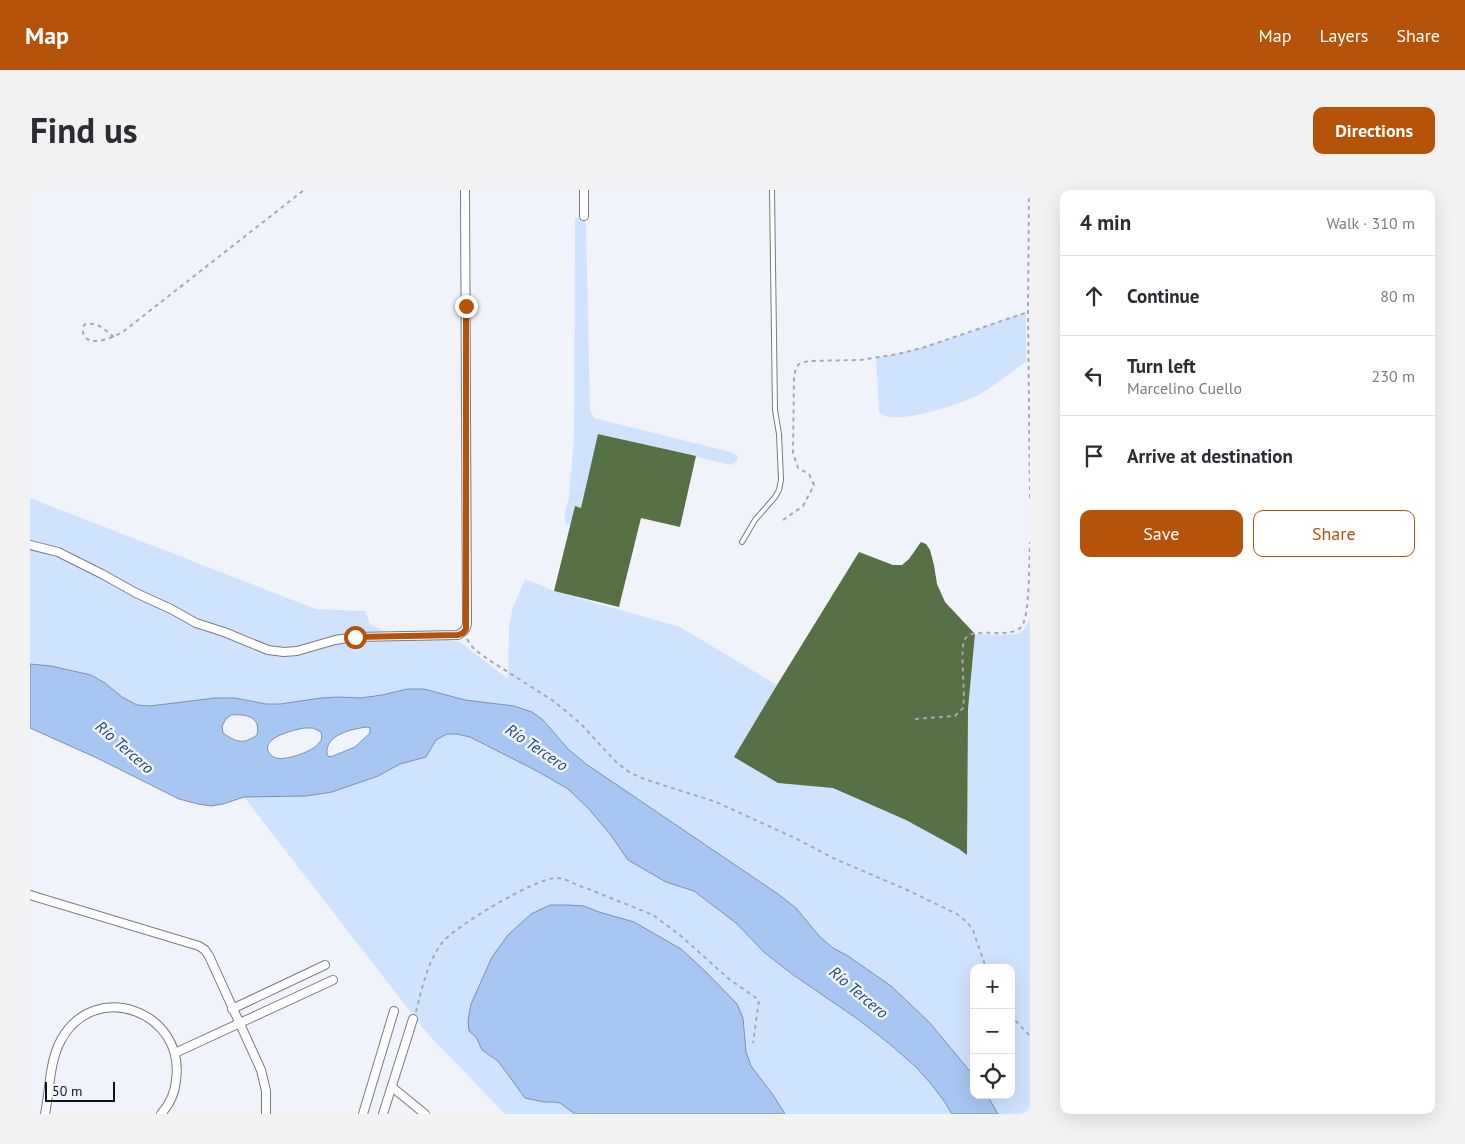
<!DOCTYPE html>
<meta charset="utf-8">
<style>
:root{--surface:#fff;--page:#f2f2f3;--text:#2b2b33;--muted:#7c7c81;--line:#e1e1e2;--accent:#b45309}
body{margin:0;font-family:"PT Sans",sans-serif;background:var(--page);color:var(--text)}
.controls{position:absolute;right:15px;bottom:15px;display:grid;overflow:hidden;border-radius:10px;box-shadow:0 5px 20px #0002}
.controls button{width:45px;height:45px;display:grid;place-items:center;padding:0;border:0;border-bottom:1px solid var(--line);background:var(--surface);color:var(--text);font:25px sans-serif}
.scale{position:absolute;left:15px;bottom:12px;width:70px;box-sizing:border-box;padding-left:5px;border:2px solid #101214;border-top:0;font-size:14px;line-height:18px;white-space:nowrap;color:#101214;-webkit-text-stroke:4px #f0f4fa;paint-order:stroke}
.stop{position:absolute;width:15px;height:15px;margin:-11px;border:4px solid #b45309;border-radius:50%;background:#fff}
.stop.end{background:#b45309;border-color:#fff;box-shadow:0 1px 5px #0008}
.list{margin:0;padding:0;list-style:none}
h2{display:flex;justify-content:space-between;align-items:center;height:65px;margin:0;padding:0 20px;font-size:21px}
h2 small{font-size:16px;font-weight:400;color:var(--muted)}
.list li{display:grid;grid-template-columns:32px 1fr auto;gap:15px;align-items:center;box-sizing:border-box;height:80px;padding:0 20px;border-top:1px solid var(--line)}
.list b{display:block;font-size:19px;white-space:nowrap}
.list p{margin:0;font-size:16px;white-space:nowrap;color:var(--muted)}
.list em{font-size:16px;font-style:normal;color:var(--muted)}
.actions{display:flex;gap:10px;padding:15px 20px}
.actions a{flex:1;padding:11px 0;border:1px solid var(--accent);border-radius:10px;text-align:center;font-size:18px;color:var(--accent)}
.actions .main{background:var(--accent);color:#fff}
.icon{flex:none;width:28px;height:28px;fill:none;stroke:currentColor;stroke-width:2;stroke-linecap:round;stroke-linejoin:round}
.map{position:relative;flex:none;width:1000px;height:924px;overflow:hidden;border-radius:10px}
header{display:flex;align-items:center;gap:30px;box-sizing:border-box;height:70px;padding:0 25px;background:var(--accent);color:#fff}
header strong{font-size:24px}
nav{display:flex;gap:28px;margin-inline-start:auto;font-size:18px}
.intro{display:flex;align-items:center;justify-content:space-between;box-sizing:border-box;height:120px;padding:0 30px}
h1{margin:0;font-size:35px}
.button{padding:12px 22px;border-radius:10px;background:var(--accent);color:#fff;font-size:18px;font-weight:700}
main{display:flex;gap:30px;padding:0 30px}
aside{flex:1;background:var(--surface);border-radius:10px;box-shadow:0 5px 20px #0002}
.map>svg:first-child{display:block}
.green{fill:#d0e3fe}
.water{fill:#a7c6f1;stroke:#7a90af;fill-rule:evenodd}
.building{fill:#587045}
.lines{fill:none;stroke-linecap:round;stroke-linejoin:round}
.service-casing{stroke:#787b81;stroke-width:6}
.minor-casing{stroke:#787b81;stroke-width:10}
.path{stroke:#a6a9ae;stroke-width:2;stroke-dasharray:4 4;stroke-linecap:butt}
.service{stroke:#fff;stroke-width:4}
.minor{stroke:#fff;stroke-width:8}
.route{stroke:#b45309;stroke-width:6}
.labels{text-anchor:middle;stroke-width:5;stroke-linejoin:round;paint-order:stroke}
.water-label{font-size:16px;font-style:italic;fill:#21497e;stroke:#f0f4fa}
</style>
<header>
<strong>Map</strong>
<nav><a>Map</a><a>Layers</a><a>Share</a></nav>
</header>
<div class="intro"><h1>Find us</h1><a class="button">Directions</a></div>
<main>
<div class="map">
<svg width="1000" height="924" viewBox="0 0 1000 924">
<rect width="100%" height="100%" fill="#f0f4fa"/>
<!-- green -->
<g class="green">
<path d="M550,27l6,4 4,190 4,7 137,34 7,4 -1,5 -6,4 -132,-31 -17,74 -7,-1 -4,18h-5l-2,-7 5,-21 5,-60 1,-219z"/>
<path d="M996,122v50c-15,9 -29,22 -44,31 -17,10 -78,30 -97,23 -1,0 -6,-3 -6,-4l-3,-54c52,-9 100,-29 150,-46z"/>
<path d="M0,308l286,111 49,2 5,13 31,16 22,-2 25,2 12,2 48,37 1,-52 3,-17 13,-31 29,12 126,36 97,58 -42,72 233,-48 7,-75c10,0 37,2 45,-1 5,-3 9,-11 10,-17v498h-32l-11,-19h24v-127h-37v108l-45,-54 -38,-36 -43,-30 -15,-8 -13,-11 -24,-29 -18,-14 -192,-130 -18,-15 -25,-29 -29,-14 -49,-6 -41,-11h-17l-25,6 -21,3 -23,-1 -17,1 -41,6h-14l-31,-6h-20l-65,8 -13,-1 -15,-8 -17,-14 -32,-13 -43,-6z"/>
<path d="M417,544h10l13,3 67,34 31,18 20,19 22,26 18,26 38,22 28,9 42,32 29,30 27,21 67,46 32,25 25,22 16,18 12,16 8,13h-447l-79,-82 -182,-235 62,-1 26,-4 46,-16 22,-12 26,-7 10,-17z"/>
</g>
<!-- water -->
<g class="water">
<path d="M0,474l21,2 40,9 14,8 17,14 15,8 13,1 65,-8h20l31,6h14l41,-6 17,-1 23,1 21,-3 25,-6h17l41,11 49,6 18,6 11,8 25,29 18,15 192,130 18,14 24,29 13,11 15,8 43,30 38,36 45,54v19h13l11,19h-46l-8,-13 -12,-16 -16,-18 -25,-22 -32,-25 -67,-46 -27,-21 -29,-30 -42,-32 -28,-9 -38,-22 -18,-26 -22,-26 -20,-19 -31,-18 -67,-34 -13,-3h-10l-11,6 -10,17 -26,7 -22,12 -46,16 -26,4 -62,1 -21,7 -12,2 -13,-2 -19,-5 -82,-41 -67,-30zM201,525c15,-1 30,1 26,20 -14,10 -21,7 -34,-2l-1,-7 4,-7zM337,537l3,1v5l-15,14 -22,9 -4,1 -2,-3c-2,-19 24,-25 40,-27zM274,538h9l8,4c1,5 1,8 -2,11 -5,8 -33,18 -43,15 -3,-1 -7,-4 -8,-7 -5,-14 26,-21 36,-23z"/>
<path d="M520,715h18l16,1 15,6 35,10 47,27 24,22 32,33 6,14 3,34 5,14 22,29 12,19h-210l-15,-11 -6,-1h-10l-19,-4 -27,-37 -16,-11 -6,-13 -7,-6 -1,-10 3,-17 21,-47 16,-22 23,-21z"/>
</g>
<!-- building -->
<g class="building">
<path d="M568,244l98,22 -16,71 -39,-9 -22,89 -65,-16 21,-85 6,2z"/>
<path d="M891,352l5,2 4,6 4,15 3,19 8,18 30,32 -7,75 -1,146 -8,-6 -53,-29 -73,-32 -55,-5 -44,-26 43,-72 82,-133 34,13h9l7,-6z"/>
</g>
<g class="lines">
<!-- service casing -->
<g class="service-casing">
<path id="service" d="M712,352l13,-22 20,-23 4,-7 2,-10 -2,-46 -4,-24 -3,-220"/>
</g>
<!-- minor casing -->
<g class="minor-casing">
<g id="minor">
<path d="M554,0v26"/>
<path d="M0,355l28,7 44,22 34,19 35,16 25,14 28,9 44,18 16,2 13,-1 38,-11 20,-3 103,-2c5,-3 8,-5 9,-11l-2,-434"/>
<path d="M0,705l169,51 6,4 4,6 52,114 5,21v23"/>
<path d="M202,819l93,-44"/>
<path d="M145,863l158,-73"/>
<path d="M362,897l33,27"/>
<path d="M15,924c5,-24 4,-52 16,-74 34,-62 125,-28 115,40 -1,13 -6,24 -15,34"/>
<path d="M333,924l31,-103"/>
<path d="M353,924l30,-95"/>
</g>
</g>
<!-- path -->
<g class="path">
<path d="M999,0l-1,122 2,186"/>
<path d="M84,147c-10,-7 -17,-17 -30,-12 -1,4 -2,8 1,12 8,10 31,-1 39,-6l180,-141"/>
<path d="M753,330l20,-14 11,-21 -5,-11 -11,-6 -5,-15 1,-76 2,-9 3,-4 9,-3 52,-1 38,-6 27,-7 103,-35"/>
<path d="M437,449l7,10 15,11 63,40 15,12 15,13 34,37 13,10 15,7 72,23 81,37 36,19 72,31 52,25 10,8 6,8 13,38"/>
<path d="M885,529l40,-3 8,-8c3,-15 -4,-58 2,-69 9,-14 45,2 57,-13 8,-12 7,-67 8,-84"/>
<path d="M386,822c6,-24 11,-48 25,-68 12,-17 96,-67 116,-66 10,0 19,8 29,10l67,27 28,21 48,43 30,21 -6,43"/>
<path d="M981,824l3,5 16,17"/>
</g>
<!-- service -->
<use href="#service" class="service"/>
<!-- minor -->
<use href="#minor" class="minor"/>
</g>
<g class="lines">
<!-- route -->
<path class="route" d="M325,447l103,-2 5,-2 3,-4v-323"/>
</g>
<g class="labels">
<!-- water labels -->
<g class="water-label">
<text transform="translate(95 557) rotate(41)" y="6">Río Tercero</text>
<text transform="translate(507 557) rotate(34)" y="6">Río Tercero</text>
<text transform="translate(829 802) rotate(40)" y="6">Río Tercero</text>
</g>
</g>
</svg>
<div class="controls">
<button>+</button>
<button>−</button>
<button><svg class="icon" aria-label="locate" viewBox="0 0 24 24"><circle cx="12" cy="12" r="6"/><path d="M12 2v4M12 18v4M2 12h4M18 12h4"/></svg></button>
</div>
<div class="scale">50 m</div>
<div class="stop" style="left:325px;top:447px"></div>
<div class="stop end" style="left:436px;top:116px"></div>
</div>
<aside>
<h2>4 min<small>Walk · 310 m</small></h2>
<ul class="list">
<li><svg class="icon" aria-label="ahead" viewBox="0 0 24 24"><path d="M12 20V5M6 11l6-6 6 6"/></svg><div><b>Continue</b></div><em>80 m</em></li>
<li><svg class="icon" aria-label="left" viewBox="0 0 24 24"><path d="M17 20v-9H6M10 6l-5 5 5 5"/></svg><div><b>Turn left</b><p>Marcelino Cuello</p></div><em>230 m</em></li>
<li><svg class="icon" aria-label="arrive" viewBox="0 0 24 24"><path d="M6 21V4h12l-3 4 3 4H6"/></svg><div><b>Arrive at destination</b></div></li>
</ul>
<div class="actions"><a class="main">Save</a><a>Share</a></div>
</aside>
</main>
